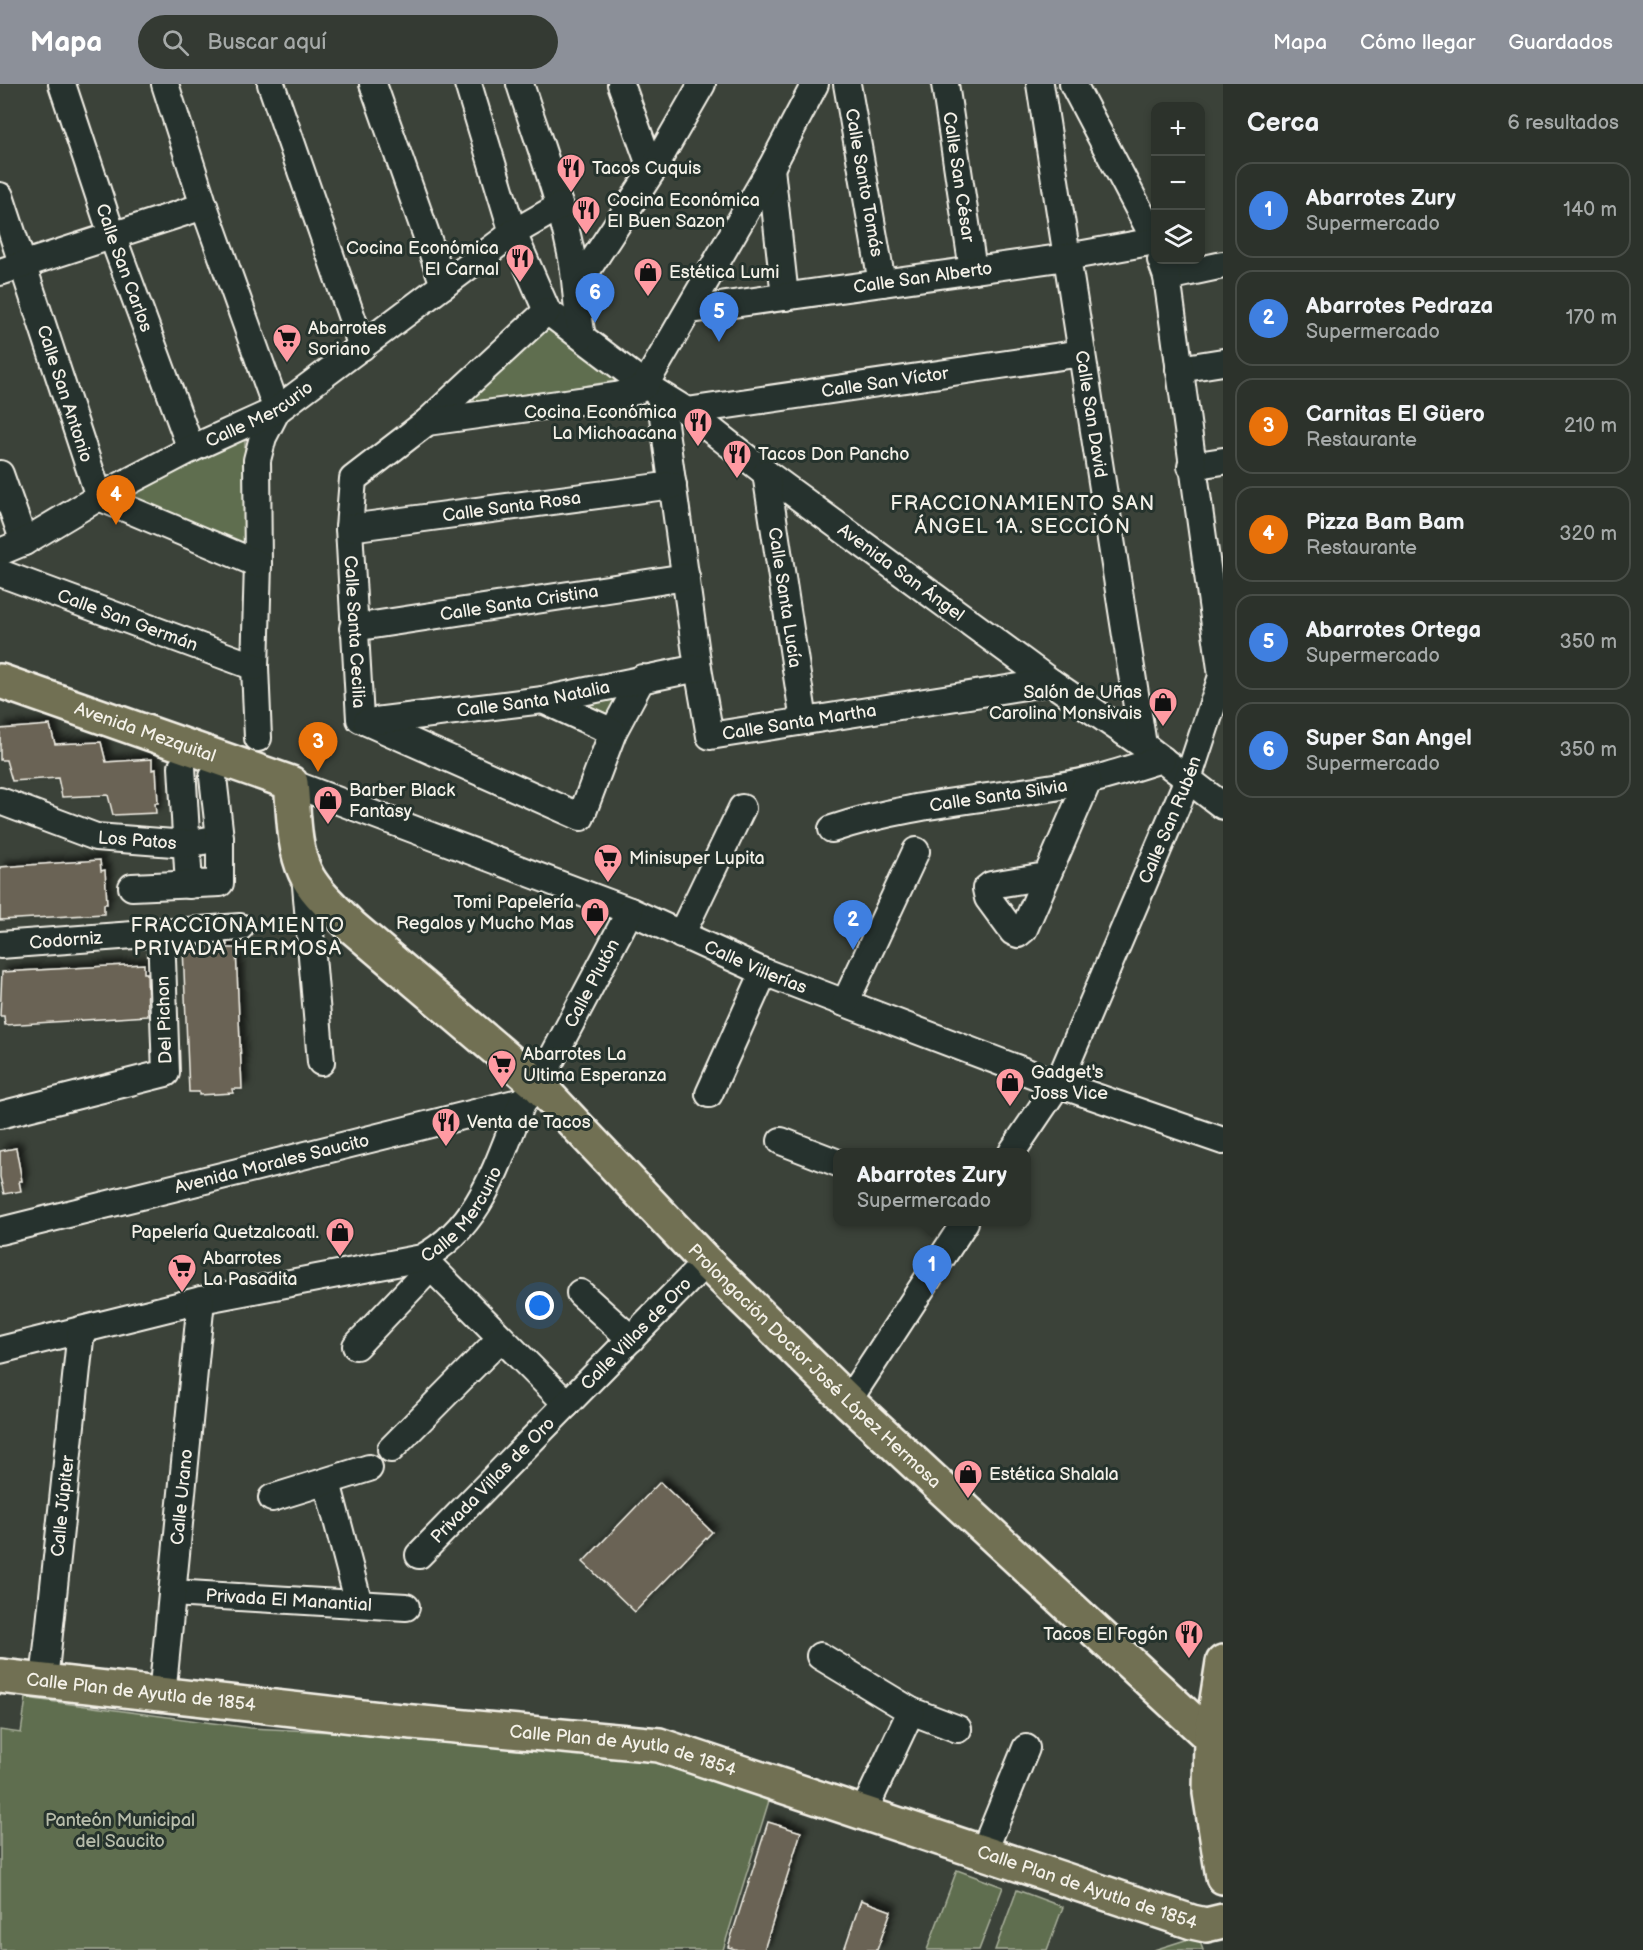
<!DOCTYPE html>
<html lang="es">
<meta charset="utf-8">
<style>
:root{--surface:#2c322b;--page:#343a33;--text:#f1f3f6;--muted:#a6aaa9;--line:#484d47;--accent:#8c9099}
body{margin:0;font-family:"Balsamiq Sans",sans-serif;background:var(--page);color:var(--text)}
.controls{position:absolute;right:18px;top:18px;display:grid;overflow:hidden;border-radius:12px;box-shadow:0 3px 9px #0003}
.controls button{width:54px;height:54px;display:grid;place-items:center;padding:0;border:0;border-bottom:2px solid var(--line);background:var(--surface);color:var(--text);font:30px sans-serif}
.you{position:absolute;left:540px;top:1222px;width:21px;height:21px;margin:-15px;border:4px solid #fff;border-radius:50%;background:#1a73e8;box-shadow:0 0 0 9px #1a73e833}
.badge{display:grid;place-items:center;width:39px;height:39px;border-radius:50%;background:var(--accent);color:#fff;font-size:20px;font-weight:700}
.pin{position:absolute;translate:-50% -50px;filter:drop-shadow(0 2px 3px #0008)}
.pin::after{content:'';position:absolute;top:32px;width:21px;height:18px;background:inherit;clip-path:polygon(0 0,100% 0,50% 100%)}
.popup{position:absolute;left:833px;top:1064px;width:198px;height:78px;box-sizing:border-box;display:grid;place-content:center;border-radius:12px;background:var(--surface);filter:drop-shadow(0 2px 4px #0005);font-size:20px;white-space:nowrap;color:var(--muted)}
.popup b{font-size:22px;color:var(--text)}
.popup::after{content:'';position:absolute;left:50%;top:100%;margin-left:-12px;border:12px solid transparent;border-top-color:var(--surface)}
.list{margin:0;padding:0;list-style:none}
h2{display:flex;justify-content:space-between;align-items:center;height:78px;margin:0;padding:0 24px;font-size:26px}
h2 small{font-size:20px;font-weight:400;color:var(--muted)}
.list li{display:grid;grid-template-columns:39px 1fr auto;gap:18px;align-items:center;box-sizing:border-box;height:96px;margin:0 12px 12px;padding:0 12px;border:2px solid var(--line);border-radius:18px}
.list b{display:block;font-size:22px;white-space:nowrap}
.list p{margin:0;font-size:20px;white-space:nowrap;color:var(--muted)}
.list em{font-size:20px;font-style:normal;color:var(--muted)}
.icon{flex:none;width:33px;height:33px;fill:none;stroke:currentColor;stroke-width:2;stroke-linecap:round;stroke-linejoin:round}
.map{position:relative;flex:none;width:1223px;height:1866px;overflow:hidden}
header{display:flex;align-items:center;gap:36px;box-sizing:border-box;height:84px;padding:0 30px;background:var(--accent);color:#fff}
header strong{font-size:28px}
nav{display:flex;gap:33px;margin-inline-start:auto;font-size:21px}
.search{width:420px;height:54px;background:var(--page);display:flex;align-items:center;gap:15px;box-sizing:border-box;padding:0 21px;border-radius:33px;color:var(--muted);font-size:22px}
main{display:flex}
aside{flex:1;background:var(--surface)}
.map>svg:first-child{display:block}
.green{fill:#5f6e50;stroke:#aab09c;stroke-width:1.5}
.building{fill:#6b6454;stroke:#f4f1e8;stroke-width:1.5;filter:url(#shadow)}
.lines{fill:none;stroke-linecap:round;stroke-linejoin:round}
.minor-casing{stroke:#f4f1e8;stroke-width:30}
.major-casing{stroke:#f4f1e8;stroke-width:38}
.minor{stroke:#26332d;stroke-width:26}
.major{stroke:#716f52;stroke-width:33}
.labels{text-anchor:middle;stroke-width:6;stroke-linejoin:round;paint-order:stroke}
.poi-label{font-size:18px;fill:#f4f1e8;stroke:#26332d;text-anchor:start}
.street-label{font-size:18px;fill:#f4f1e8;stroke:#26332d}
.park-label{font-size:18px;fill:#b8bdab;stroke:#26332d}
.neighbourhood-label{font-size:20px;letter-spacing:1.5px;fill:#f4f1e8;stroke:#26332d}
</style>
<header>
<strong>Mapa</strong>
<div class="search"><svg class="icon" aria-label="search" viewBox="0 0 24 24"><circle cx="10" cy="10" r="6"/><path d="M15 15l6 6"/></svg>Buscar aquí</div>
<nav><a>Mapa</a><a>Cómo llegar</a><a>Guardados</a></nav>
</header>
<main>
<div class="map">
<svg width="1223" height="1866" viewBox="0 0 1223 1866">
<defs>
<filter id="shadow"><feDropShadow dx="5.5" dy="-5.5" stdDeviation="3" flood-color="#0009"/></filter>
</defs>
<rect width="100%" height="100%" fill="#3b4239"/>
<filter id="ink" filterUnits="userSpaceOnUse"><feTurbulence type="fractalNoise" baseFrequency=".0167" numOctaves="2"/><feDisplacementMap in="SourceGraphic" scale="12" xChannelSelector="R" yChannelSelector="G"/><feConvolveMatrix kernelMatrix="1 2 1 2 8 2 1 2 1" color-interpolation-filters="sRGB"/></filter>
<g filter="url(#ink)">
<!-- green -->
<g class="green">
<path d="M545,236l76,60 -169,27z"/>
<path d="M245,344v127l-137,-58z"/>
<path d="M637,598l-26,47 -56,-27z"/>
<path d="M26,1614l224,30 387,19 135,44 -49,159h-723v-220l21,3z"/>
<path d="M957,1786l46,17 -24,63h-52z"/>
<path d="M1017,1806l46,17 -16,43h-52z"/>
<path d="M1198,1852l5,14h-49z"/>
</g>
<!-- building -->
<g class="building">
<path d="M50,641l5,19 46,-2 5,20 46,-3v11l4,-1 2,34h-3l1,10 -43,2 -5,-20 -46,2 -4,-19 -46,3 -6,-21h-6v-31z"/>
<path d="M100,776l1,11 4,-1 2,34h-3v10l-104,6v-53z"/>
<path d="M227,860v4h9l6,141h-10l1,4 -34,2v-3h-10l-6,-145z"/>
<path d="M144,880v9h3l1,43 -143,9 -1,-9h-4l2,-44z"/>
<path d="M16,1064l6,33h-3l2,10 -17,3 -4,-17v-26z"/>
<path d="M660,1398l52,50 -77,80 -52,-50z"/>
<path d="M768,1738l33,10 -37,118h-26l-10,-3z"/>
<path d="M861,1816l30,11 -14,39h-33z"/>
</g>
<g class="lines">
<!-- minor casing -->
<g class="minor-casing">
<g id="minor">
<path id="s1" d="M62,0l50,151 79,214"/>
<path d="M165,0l39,122 73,204 -14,27 -6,23 1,104 -3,103 3,71"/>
<path d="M271,0l91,263"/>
<path d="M373,0l71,201"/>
<path id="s2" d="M468,0l45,149 34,78 98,74 42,26 79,62 285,209 92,63 80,61"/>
<path d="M520,0c18,56 39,111 51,169 6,28 5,56 11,83"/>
<path d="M621,0l31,87"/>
<path id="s3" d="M847,0l35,199"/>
<path id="s4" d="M945,0l28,186"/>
<path id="s5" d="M1040,0l103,661"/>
<path d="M1073,0l83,158"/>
<path d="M771,84l14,129"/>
<path id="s6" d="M0,112l99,301 159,67"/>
<path d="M0,188l204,-66"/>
<path d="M1167,193l56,-12"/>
<path d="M576,203l76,-116 50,-87"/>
<path id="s7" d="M691,226l376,-53 88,-16"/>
<path id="s8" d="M547,227l-120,111 -74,57 -4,49 11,191 221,98 32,-85 29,-54"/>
<path d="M1179,285l44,-7"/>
<path id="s9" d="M660,311l38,273 12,68 341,-54"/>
<path id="s10" d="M687,327l395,-58"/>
<path d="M427,338l189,-26 20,-5 9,-6 126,-217 44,-84"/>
<path d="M1191,382l32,-5"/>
<path id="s11" d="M766,389l38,248"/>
<path d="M0,390l24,68"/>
<path id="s12" d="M349,444l324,-43"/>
<path id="s13" d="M0,468l24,-10 75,-45 92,-48 86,-39 236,-177 47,-27"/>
<path id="s14" d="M0,489l255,94"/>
<path id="s15" d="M353,544l333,-51"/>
<path d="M543,616l70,32"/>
<path id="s16" d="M367,638l176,-22 155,-32"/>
<path d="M182,683l7,118"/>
<path id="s17" d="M291,699l339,128 134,61 81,31 213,81 165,57"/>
<path id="s18" d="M0,717l96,36 90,7 34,-6"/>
<path id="s19" d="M832,745c83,-28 170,-30 254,-48 25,-5 51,-15 76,-22"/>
<path d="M305,790l16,188"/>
<path d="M1046,792l-55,9 -5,4 2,9 25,34 5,2 6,-5 64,-148"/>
<path d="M132,803l88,-4v-45l-7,-61"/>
<path d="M681,851l61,-127"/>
<path id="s20" d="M0,861l240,-18"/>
<path d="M845,919l71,-152"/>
<path d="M709,1010l55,-122"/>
<path d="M0,1031l166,-42 -5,-142"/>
<path d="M781,1057l57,22"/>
<path id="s21" d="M1012,1068l46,-68 130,-305 34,-103 -55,-399 -6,-17"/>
<path id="s22" d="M0,1147l523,-130 15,-16 92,-174"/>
<path d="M422,1174l145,146"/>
<path d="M580,1209l51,46"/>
<path d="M356,1262l75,-79"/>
<path id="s23" d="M0,1266l201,-50 221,-42c61,-33 76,-98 101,-157"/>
<path d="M848,1317l117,-179"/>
<path d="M391,1365l110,-111"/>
<path d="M327,1398l32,122"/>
<path d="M272,1414l97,-30"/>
<path id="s24" d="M419,1471l287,-293"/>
<path id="s25" d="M172,1509l234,14"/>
<path d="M820,1572l91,55 47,18"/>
<path id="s26" d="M44,1597l37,-351"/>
<path id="s27" d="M162,1612l39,-396"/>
<path d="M864,1727l47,-100"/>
<path d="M984,1767l42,-103"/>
</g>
</g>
<!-- major casing -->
<g class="major-casing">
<g id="major">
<path id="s28" d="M0,597l291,102c3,28 2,63 14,89 9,20 31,38 46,54l187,159 168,177 142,139 363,337 12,28"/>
<path d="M1223,1578l-12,76 -1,55 13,84"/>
<path id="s29" d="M0,1592l380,43 279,26 533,177 14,3 17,-4"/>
</g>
</g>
<!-- minor -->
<use href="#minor" class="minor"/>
<!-- major -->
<use href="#major" class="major"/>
</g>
</g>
<!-- icons -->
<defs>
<g id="restaurant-pin" transform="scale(1.5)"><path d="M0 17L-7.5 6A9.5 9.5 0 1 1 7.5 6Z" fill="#ff9aa2" stroke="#26332d"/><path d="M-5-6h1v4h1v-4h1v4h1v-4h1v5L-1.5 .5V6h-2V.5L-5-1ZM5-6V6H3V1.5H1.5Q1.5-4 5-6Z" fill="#111"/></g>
<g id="shop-pin" transform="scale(1.5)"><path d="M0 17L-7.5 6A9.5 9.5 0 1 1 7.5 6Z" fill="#ff9aa2" stroke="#26332d"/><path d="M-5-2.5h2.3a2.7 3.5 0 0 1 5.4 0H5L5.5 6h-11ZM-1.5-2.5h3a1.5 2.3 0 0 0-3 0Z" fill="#111"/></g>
<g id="supermarket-pin" transform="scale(1.5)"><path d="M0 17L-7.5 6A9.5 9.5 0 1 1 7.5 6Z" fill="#ff9aa2" stroke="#26332d"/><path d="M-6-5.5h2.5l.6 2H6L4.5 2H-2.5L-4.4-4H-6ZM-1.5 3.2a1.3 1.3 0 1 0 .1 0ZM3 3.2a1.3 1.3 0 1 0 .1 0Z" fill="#111"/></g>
</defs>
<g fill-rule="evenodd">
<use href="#restaurant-pin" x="571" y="84"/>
<use href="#restaurant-pin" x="586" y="126"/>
<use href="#restaurant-pin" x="520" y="174"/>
<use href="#shop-pin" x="648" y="188"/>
<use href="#supermarket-pin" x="287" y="254"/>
<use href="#restaurant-pin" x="698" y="338"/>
<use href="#restaurant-pin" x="737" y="370"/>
<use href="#shop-pin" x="1163" y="618"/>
<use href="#shop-pin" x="328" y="716"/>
<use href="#supermarket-pin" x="608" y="774"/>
<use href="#shop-pin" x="595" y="828"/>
<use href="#supermarket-pin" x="502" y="980"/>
<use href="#shop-pin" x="1010" y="998"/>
<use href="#restaurant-pin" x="446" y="1038"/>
<use href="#shop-pin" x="340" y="1148"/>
<use href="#supermarket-pin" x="182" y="1184"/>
<use href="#shop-pin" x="968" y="1390"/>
<use href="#restaurant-pin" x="1189" y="1550"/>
</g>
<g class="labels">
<!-- poi labels -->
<g class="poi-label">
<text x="592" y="90">Tacos Cuquis</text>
<text x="607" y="122">Cocina Económica<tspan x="607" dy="21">El Buen Sazon</tspan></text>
<text x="499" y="170" text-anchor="end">Cocina Económica<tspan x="499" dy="21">El Carnal</tspan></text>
<text x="669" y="194">Estética Lumi</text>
<text x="308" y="250">Abarrotes<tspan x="308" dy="21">Soriano</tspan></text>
<text x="677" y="334" text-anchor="end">Cocina Económica<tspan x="677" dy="21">La Michoacana</tspan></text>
<text x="758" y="376">Tacos Don Pancho</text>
<text x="1142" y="614" text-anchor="end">Salón de Uñas<tspan x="1142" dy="21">Carolina Monsivais</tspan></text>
<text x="349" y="712">Barber Black<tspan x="349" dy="21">Fantasy</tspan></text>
<text x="629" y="780">Minisuper Lupita</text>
<text x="574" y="824" text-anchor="end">Tomi Papelería<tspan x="574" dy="21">Regalos y Mucho Mas</tspan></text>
<text x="523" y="976">Abarrotes La<tspan x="523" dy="21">Ultima Esperanza</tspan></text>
<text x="1031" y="994">Gadget's<tspan x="1031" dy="21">Joss Vice</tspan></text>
<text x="467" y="1044">Venta de Tacos</text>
<text x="319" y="1154" text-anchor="end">Papelería Quetzalcoatl.</text>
<text x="203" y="1180">Abarrotes<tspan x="203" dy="21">La Pasadita</tspan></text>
<text x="989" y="1396">Estética Shalala</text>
<text x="1168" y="1556" text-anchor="end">Tacos El Fogón</text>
</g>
<!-- street labels -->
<g class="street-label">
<text dy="6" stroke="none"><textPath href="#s4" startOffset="94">Calle San César</textPath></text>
<text dy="6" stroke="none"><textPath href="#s3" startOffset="100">Calle Santo Tomás</textPath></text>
<text dy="6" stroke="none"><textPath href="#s1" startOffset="194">Calle San Carlos</textPath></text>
<text dy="6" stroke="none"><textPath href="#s7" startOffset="234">Calle San Alberto</textPath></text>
<text dy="6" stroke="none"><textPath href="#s10" startOffset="200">Calle San Víctor</textPath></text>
<text dy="6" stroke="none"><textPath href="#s6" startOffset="208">Calle San Antonio</textPath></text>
<text dy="6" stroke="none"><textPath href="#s13" startOffset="294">Calle Mercurio</textPath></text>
<text dy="6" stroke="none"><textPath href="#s5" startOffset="334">Calle San David</textPath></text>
<text dy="6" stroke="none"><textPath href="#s12" startOffset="164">Calle Santa Rosa</textPath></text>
<text dy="6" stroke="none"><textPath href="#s2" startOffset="681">Avenida San Ángel</textPath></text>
<text dy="6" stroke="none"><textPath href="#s11" startOffset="126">Calle Santa Lucía</textPath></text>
<text dy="6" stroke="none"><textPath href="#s15" startOffset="168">Calle Santa Cristina</textPath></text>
<text dy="6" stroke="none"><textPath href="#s14" startOffset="136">Calle San Germán</textPath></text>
<text dy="6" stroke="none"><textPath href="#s8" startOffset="410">Calle Santa Cecilia</textPath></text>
<text dy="6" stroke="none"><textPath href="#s16" startOffset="168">Calle Santa Natalia</textPath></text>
<text dy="6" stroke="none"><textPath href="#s9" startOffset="435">Calle Santa Martha</textPath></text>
<text dy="6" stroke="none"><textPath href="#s28" startOffset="154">Avenida Mezquital</textPath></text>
<text dy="6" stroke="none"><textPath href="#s19" startOffset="170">Calle Santa Silvia</textPath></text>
<text dy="6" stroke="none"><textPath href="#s21" startOffset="369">Calle San Rubén</textPath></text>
<text dy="6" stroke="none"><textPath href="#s18" startOffset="144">Los Patos</textPath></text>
<text dy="6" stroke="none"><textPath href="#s20" startOffset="66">Codorniz</textPath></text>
<text dy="6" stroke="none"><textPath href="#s17" startOffset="500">Calle Villerías</textPath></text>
<text dy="6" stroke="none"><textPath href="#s22" startOffset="676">Calle Plutón</textPath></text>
<text transform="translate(164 936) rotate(-92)" y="6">Del Pichon</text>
<text dy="6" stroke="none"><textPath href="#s22" startOffset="280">Avenida Morales Saucito</textPath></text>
<text dy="6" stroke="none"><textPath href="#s23" startOffset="492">Calle Mercurio</textPath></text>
<text dy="6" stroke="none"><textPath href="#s24" startOffset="310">Calle Villas de Oro</textPath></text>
<text dy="6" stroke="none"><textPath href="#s28" startOffset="1110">Prolongación Doctor José López Hermosa</textPath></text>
<text dy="6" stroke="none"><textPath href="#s24" startOffset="105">Privada Villas de Oro</textPath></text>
<text dy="6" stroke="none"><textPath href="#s27" startOffset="200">Calle Urano</textPath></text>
<text dy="6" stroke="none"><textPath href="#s26" startOffset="176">Calle Júpiter</textPath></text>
<text dy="6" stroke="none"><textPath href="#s25" startOffset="117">Privada El Manantial</textPath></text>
<text dy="6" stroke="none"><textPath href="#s29" startOffset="142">Calle Plan de Ayutla de 1854</textPath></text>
<text dy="6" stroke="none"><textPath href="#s29" startOffset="628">Calle Plan de Ayutla de 1854</textPath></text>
<text dy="6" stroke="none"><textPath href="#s29" startOffset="1114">Calle Plan de Ayutla de 1854</textPath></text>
</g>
<!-- park labels -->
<g class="park-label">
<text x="120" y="1742">Panteón Municipal<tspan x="120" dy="21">del Saucito</tspan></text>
</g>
<!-- neighbourhood labels -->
<g class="neighbourhood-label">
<text x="1023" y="426">FRACCIONAMIENTO SAN<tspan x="1023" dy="23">ÁNGEL 1A. SECCIÓN</tspan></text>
<text x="238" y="848">FRACCIONAMIENTO<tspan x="238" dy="23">PRIVADA HERMOSA</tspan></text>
</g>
</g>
</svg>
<div class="controls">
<button>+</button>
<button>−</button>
<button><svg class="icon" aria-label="layers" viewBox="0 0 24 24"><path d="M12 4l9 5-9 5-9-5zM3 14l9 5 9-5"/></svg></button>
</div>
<div class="you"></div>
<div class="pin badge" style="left:932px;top:1211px;background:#3f7fe0">1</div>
<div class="popup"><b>Abarrotes Zury</b>Supermercado</div>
<div class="pin badge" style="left:853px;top:866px;background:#3f7fe0">2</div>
<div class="pin badge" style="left:318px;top:688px;background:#e8710a">3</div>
<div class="pin badge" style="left:116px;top:441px;background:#e8710a">4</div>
<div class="pin badge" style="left:719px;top:258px;background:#3f7fe0">5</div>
<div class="pin badge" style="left:595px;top:239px;background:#3f7fe0">6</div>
</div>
<aside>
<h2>Cerca<small>6 resultados</small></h2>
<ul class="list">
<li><span class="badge" style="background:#3f7fe0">1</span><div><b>Abarrotes Zury</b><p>Supermercado</p></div><em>140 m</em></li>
<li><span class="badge" style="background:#3f7fe0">2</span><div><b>Abarrotes Pedraza</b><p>Supermercado</p></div><em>170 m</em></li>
<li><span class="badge" style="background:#e8710a">3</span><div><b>Carnitas El Güero</b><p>Restaurante</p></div><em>210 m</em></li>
<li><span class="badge" style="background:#e8710a">4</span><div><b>Pizza Bam Bam</b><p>Restaurante</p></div><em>320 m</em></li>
<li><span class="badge" style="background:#3f7fe0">5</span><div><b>Abarrotes Ortega</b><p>Supermercado</p></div><em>350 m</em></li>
<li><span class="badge" style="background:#3f7fe0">6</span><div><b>Super San Angel</b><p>Supermercado</p></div><em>350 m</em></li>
</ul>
</aside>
</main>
